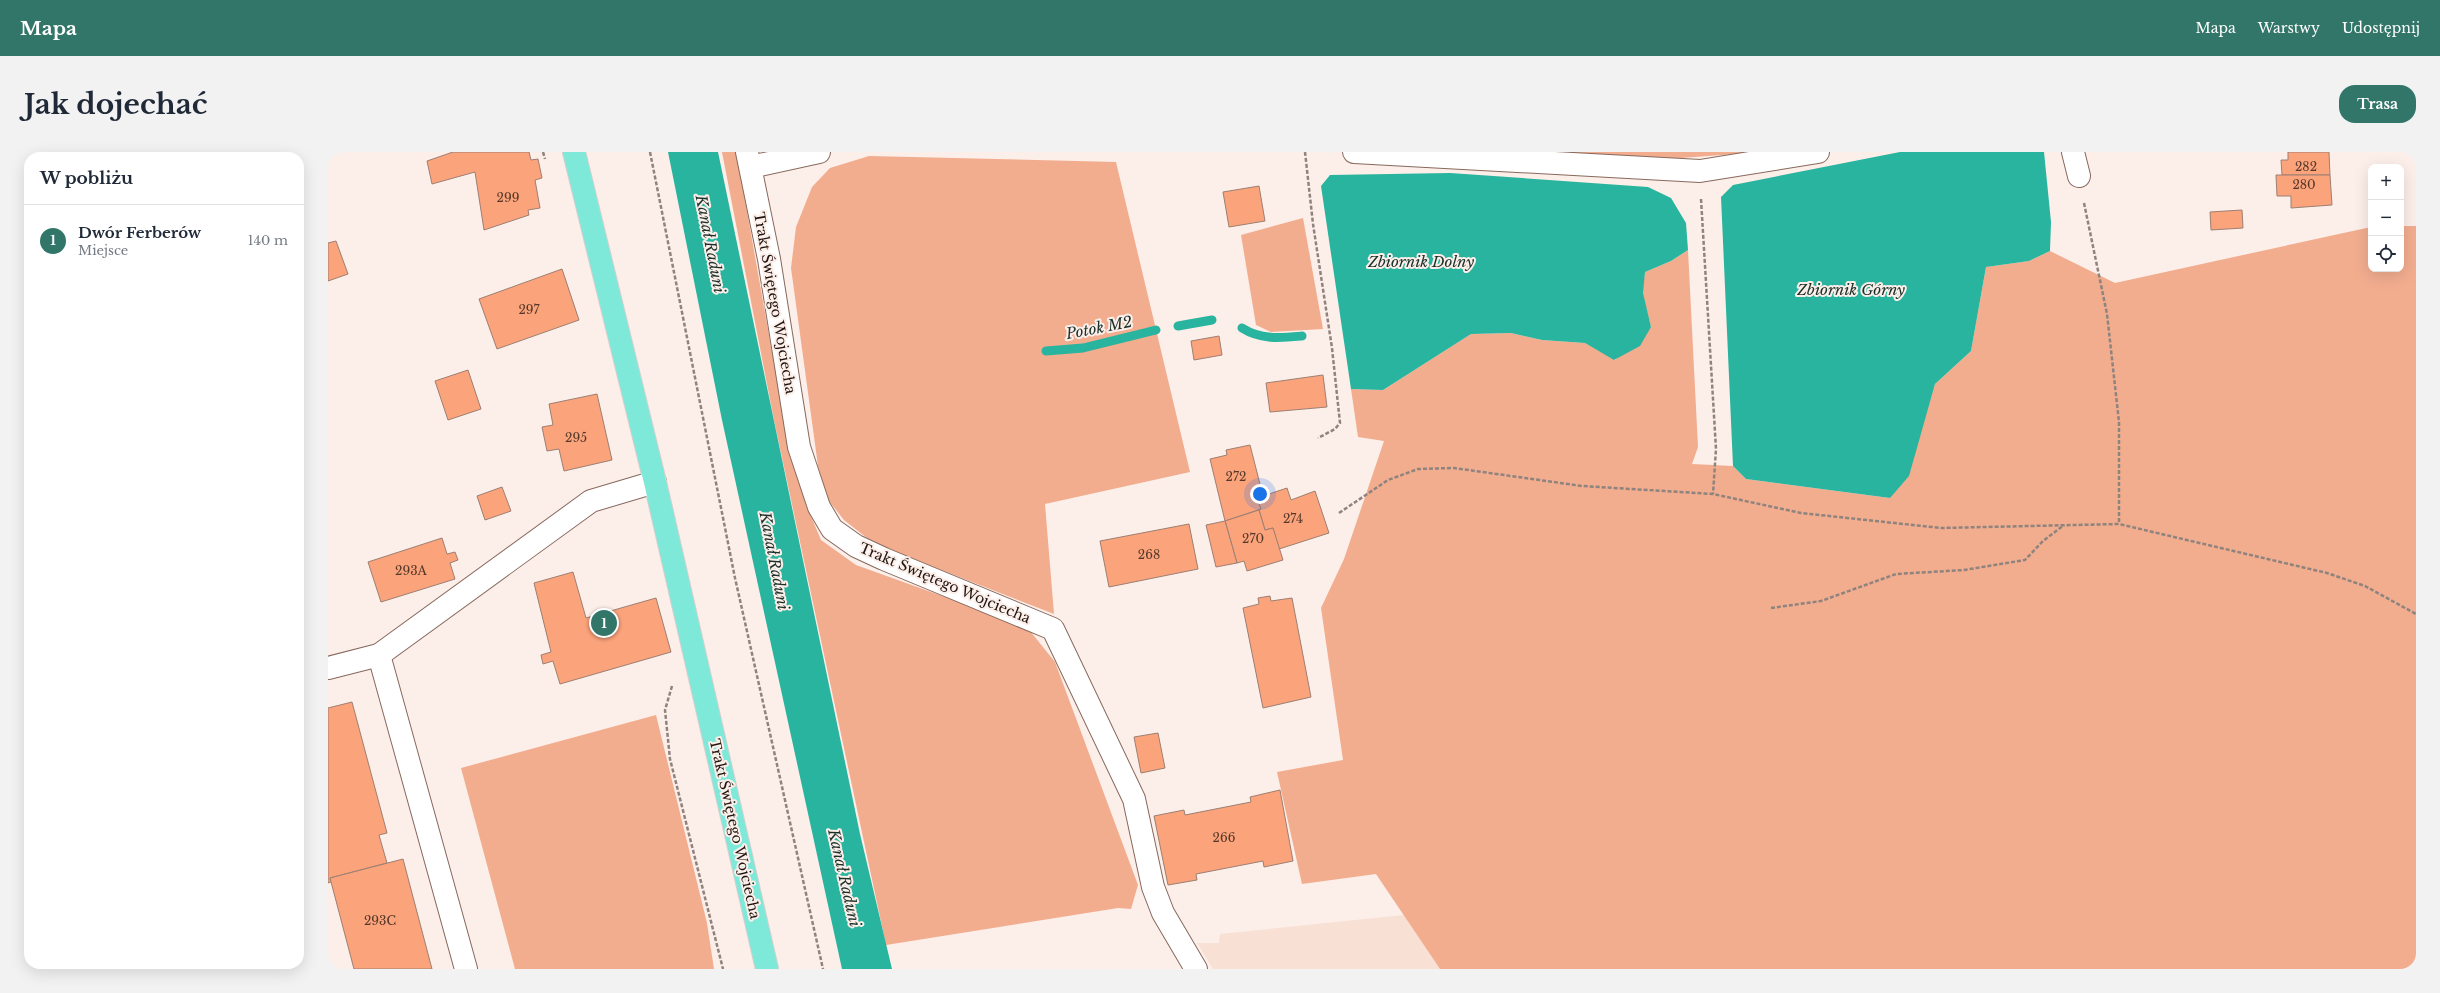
<!DOCTYPE html>
<html lang="pl">
<meta charset="utf-8">
<style>
:root{--surface:#fff;--page:#f2f2f3;--text:#1f2937;--muted:#747a83;--line:#e0e1e3;--accent:#327669}
body{margin:0;font-family:"Libre Baskerville",serif;background:var(--page);color:var(--text)}
.controls{position:absolute;right:12px;top:12px;display:grid;overflow:hidden;border-radius:8px;box-shadow:0 4px 16px #0002}
.controls button{width:36px;height:36px;display:grid;place-items:center;padding:0;border:0;border-bottom:1px solid var(--line);background:var(--surface);color:var(--text);font:20px sans-serif}
.you{position:absolute;left:932px;top:342px;width:14px;height:14px;margin:-10px;border:3px solid #fff;border-radius:50%;background:#1a73e8;box-shadow:0 0 0 6px #1a73e833}
.badge{display:grid;place-items:center;width:26px;height:26px;border-radius:50%;background:var(--accent);color:#fff;font-size:13px;font-weight:700}
.pin{position:absolute;translate:-50% -50%;border:2px solid #fff;box-shadow:0 1px 4px #0006}
.list{margin:0;padding:0;list-style:none}
h2{display:flex;justify-content:space-between;align-items:center;height:52px;margin:0;padding:0 16px;font-size:17px}
h2 small{font-size:13px;font-weight:400;color:var(--muted)}
.list li{display:grid;grid-template-columns:26px 1fr auto;gap:12px;align-items:center;box-sizing:border-box;height:72px;padding:0 16px;border-top:1px solid var(--line)}
.list b{display:block;font-size:15px;white-space:nowrap}
.list p{margin:0;font-size:13px;white-space:nowrap;color:var(--muted)}
.list em{font-size:13px;font-style:normal;color:var(--muted)}
.icon{flex:none;width:22px;height:22px;fill:none;stroke:currentColor;stroke-width:2;stroke-linecap:round;stroke-linejoin:round}
.map{position:relative;flex:none;width:2088px;height:817px;overflow:hidden;border-radius:16px}
header{display:flex;align-items:center;gap:24px;box-sizing:border-box;height:56px;padding:0 20px;background:var(--accent);color:#fff}
header strong{font-size:19px}
nav{display:flex;gap:22px;margin-inline-start:auto;font-size:14px}
.intro{display:flex;align-items:center;justify-content:space-between;box-sizing:border-box;height:96px;padding:0 24px}
h1{margin:0;font-size:28px}
.button{padding:10px 18px;border-radius:16px;background:var(--accent);color:#fff;font-size:14px;font-weight:700}
main{display:flex;gap:24px;padding:0 24px}
aside{flex:1;background:var(--surface);border-radius:16px;box-shadow:0 4px 16px #0002}
.map>svg:first-child{display:block}
.built{fill:#f9e0d5}
.green{fill:#f2ad8f}
.water{fill:#28b49e}
.lines{fill:none;stroke-linecap:round;stroke-linejoin:round}
.stream{stroke:#28b49e;stroke-width:9}
.building{fill:#fba37b;stroke:#9d7f72}
.minor-casing{stroke:#87695d;stroke-width:24}
.major-casing{stroke:#d2d0cf;stroke-width:24}
.path{stroke:#8f837e;stroke-width:2.5;stroke-dasharray:4 2;stroke-linecap:butt}
.minor{stroke:#fff;stroke-width:22}
.major{stroke:#7fe9d9;stroke-width:22}
.labels{text-anchor:middle;stroke-width:4;stroke-linejoin:round;paint-order:stroke}
.number-label{font-size:12px;fill:#56382a}
.street-label{font-size:14px;fill:#1f140f;stroke:#fceee9}
.water-label{font-size:15px;font-style:italic;fill:#1a302b;stroke:#fceee9}
</style>
<header>
<strong>Mapa</strong>
<nav><a>Mapa</a><a>Warstwy</a><a>Udostępnij</a></nav>
</header>
<div class="intro"><h1>Jak dojechać</h1><a class="button">Trasa</a></div>
<main>
<aside>
<h2>W pobliżu<small></small></h2>
<ul class="list">
<li><span class="badge">1</span><div><b>Dwór Ferberów</b><p>Miejsce</p></div><em>140 m</em></li>
</ul>
</aside>
<div class="map">
<svg width="2088" height="817" viewBox="0 0 2088 817">
<rect width="100%" height="100%" fill="#fceee9"/>
<!-- built -->
<path class="built" d="M1076,763l36,54h-227l-16,-26h22l1,-9z"/>
<!-- green -->
<g class="green">
<path d="M394,0h14l3,14 47,265 19,71 16,38 35,25 170,61 29,36 83,223 -7,24 -13,-1 -232,37 -112,-525z"/>
<path d="M1185,0h250l-96,7z"/>
<path d="M541,4l247,6 74,310 -145,32 9,110 -156,-61 -31,-15 -23,-18 -16,-20 -10,-34 -27,-198 5,-41 16,-40 18,-19z"/>
<path d="M975,66l20,111 -52,3 -15,-7 -15,-90z"/>
<path d="M2073,74h15v743h-976l-64,-95 -74,10 -25,-112 66,-12 -22,-152 23,-49 40,-118 -26,-4 -7,-48 32,1 88,-56 40,-1 31,7 43,3 30,17 36,-33 -9,-34 3,-21 26,-11 17,-11 10,197 -6,17 41,2 13,13 144,19 27,-55 18,-59 36,-33 15,-84 43,-6 21,-10 65,32 256,-56v42h30z"/>
<path d="M328,563l51,208 7,46h-199l-54,-201z"/>
</g>
<!-- water -->
<g class="water">
<path d="M340,0h50l142,682 32,135h-50l-120,-549z"/>
<path d="M1572,0h144l7,70 -1,29 -21,10 -43,6 -15,84 -36,33 -26,92 -19,22 -144,-19 -13,-13 -12,-269 12,-12z"/>
<path d="M1122,21l198,14 23,11 15,25 2,27 -17,11 -26,11 -2,21 8,34 -11,19 -26,14 -29,-17 -43,-3 -31,-7 -40,1 -88,56 -32,-1 -30,-203 9,-11z"/>
</g>
<g class="lines">
<!-- stream -->
<g class="stream">
<path d="M850,174l34,-6"/>
<path d="M914,176c19,12 38,10 60,8"/>
<path d="M718,199l37,-3 73,-18"/>
</g>
</g>
<!-- building -->
<g class="building">
<path d="M125,0h76l2,8 7,-1 4,19 -7,2 5,28 -12,2 1,5 -45,15 -9,-58 -43,12 -5,-23z"/>
<path d="M1960,0h41l1,23h-48l-1,-15h7z"/>
<path d="M1948,23h54l2,30 -41,3v-12h-14z"/>
<path d="M931,34l6,35 -36,6 -6,-35z"/>
<path d="M1914,58l1,18 -32,2 -1,-18z"/>
<path d="M8,89l12,33 -20,7v-38z"/>
<path d="M234,117l17,51 -82,29 -18,-50z"/>
<path d="M891,184l3,19 -28,5 -3,-19z"/>
<path d="M140,218l13,39 -33,11 -13,-39z"/>
<path d="M995,223l4,32 -57,5 -4,-29z"/>
<path d="M269,242l15,66 -48,11 -5,-22 -12,2 -5,-24 11,-2 -4,-21z"/>
<path d="M922,293l13,51 -6,2 4,11 -36,12 -15,-62 17,-4 -1,-5z"/>
<path d="M174,335l9,24 -26,9 -8,-24z"/>
<path d="M959,336l4,12 24,-9 14,42 -50,16 -6,-21 -8,2 -6,-20 2,-1 -4,-11z"/>
<path d="M931,358l6,20 8,-2 10,32 -36,11 -3,-10 -7,2 -12,-42z"/>
<path d="M897,369l12,42 -21,4 -10,-42z"/>
<path d="M861,372l9,45 -89,18 -9,-46z"/>
<path d="M114,386l5,16 8,-2 3,8 -8,3 5,16 -74,23 -13,-40z"/>
<path d="M245,420l13,46 70,-20 15,54 -111,32 -7,-23 -10,3 -2,-9 10,-3 -17,-69z"/>
<path d="M942,444l1,5 21,-3 19,99 -48,11 -20,-100 16,-4 -1,-6z"/>
<path d="M24,550l35,131 -8,2 8,28 -57,15 1,4 -3,1v-175z"/>
<path d="M830,581l7,35 -24,5 -7,-36z"/>
<path d="M952,638l13,71 -29,6 -1,-6 -67,13 1,6 -29,5 -14,-69 30,-6 1,5 66,-13 -1,-5z"/>
<path d="M75,707l29,110h-78l-24,-91z"/>
</g>
<g class="lines">
<!-- minor casing -->
<g class="minor-casing">
<g id="minor">
<path d="M419,0l22,107 30,188 20,60 13,22 24,17 28,13 169,70 81,170 19,88 10,26 33,56"/>
<path d="M1026,0l346,19 118,-19"/>
<path d="M1745,0l6,24"/>
<path d="M423,15l68,-15"/>
<path d="M0,516l51,-13"/>
<path d="M138,817l-87,-314 212,-154 64,-19"/>
</g>
</g>
<!-- major casing -->
<g class="major-casing">
<path id="major" d="M246,0l81,330 112,487"/>
</g>
<!-- path -->
<g class="path">
<path d="M215,0l2,7"/>
<path d="M322,0l85,426 88,391"/>
<path d="M977,0l8,72 19,124 8,75 -5,6 -17,9"/>
<path d="M1373,47l15,250 -3,45"/>
<path d="M1756,51l23,111 12,108v102"/>
<path d="M1011,361l49,-33 30,-11 36,-1 128,18 131,8 88,19 140,15 178,-4 208,49 38,13 51,28"/>
<path d="M1443,456l50,-7 75,-27 68,-4 61,-10 18,-19 21,-16"/>
<path d="M344,534l-7,24 5,49 53,210"/>
</g>
<!-- minor -->
<use href="#minor" class="minor"/>
<!-- major -->
<use href="#major" class="major"/>
</g>
<g class="labels">
<!-- number labels -->
<g class="number-label">
<text x="1978" y="19">282</text>
<text x="1976" y="37">280</text>
<text x="180" y="50">299</text>
<text x="201" y="162">297</text>
<text x="248" y="290">295</text>
<text x="908" y="329">272</text>
<text x="965" y="371">274</text>
<text x="925" y="391">270</text>
<text x="821" y="407">268</text>
<text x="83" y="423">293A</text>
<text x="896" y="690">266</text>
<text x="52" y="773">293C</text>
</g>
<!-- street labels -->
<g class="street-label">
<text transform="translate(447 151) rotate(80)" y="5">Trakt Świętego Wojciecha</text>
<text transform="translate(617 431) rotate(23)" y="5">Trakt Świętego Wojciecha</text>
<text transform="translate(407 677) rotate(77)" y="5">Trakt Świętego Wojciecha</text>
</g>
<!-- water labels -->
<g class="water-label">
<text transform="translate(382 92) rotate(79)" y="5">Kanał Raduni</text>
<text x="1093" y="115">Zbiornik Dolny</text>
<text x="1523" y="143">Zbiornik Górny</text>
<text transform="translate(771 176) rotate(-11)" y="5">Potok M2</text>
<text transform="translate(446 409) rotate(79)" y="5">Kanał Raduni</text>
<text transform="translate(516 726) rotate(77)" y="5">Kanał Raduni</text>
</g>
</g>
</svg>
<div class="controls">
<button>+</button>
<button>−</button>
<button><svg class="icon" aria-label="locate" viewBox="0 0 24 24"><circle cx="12" cy="12" r="6"/><path d="M12 2v4M12 18v4M2 12h4M18 12h4"/></svg></button>
</div>
<div class="you"></div>
<div class="pin badge" style="left:276px;top:471px">1</div>
</div>
</main>
